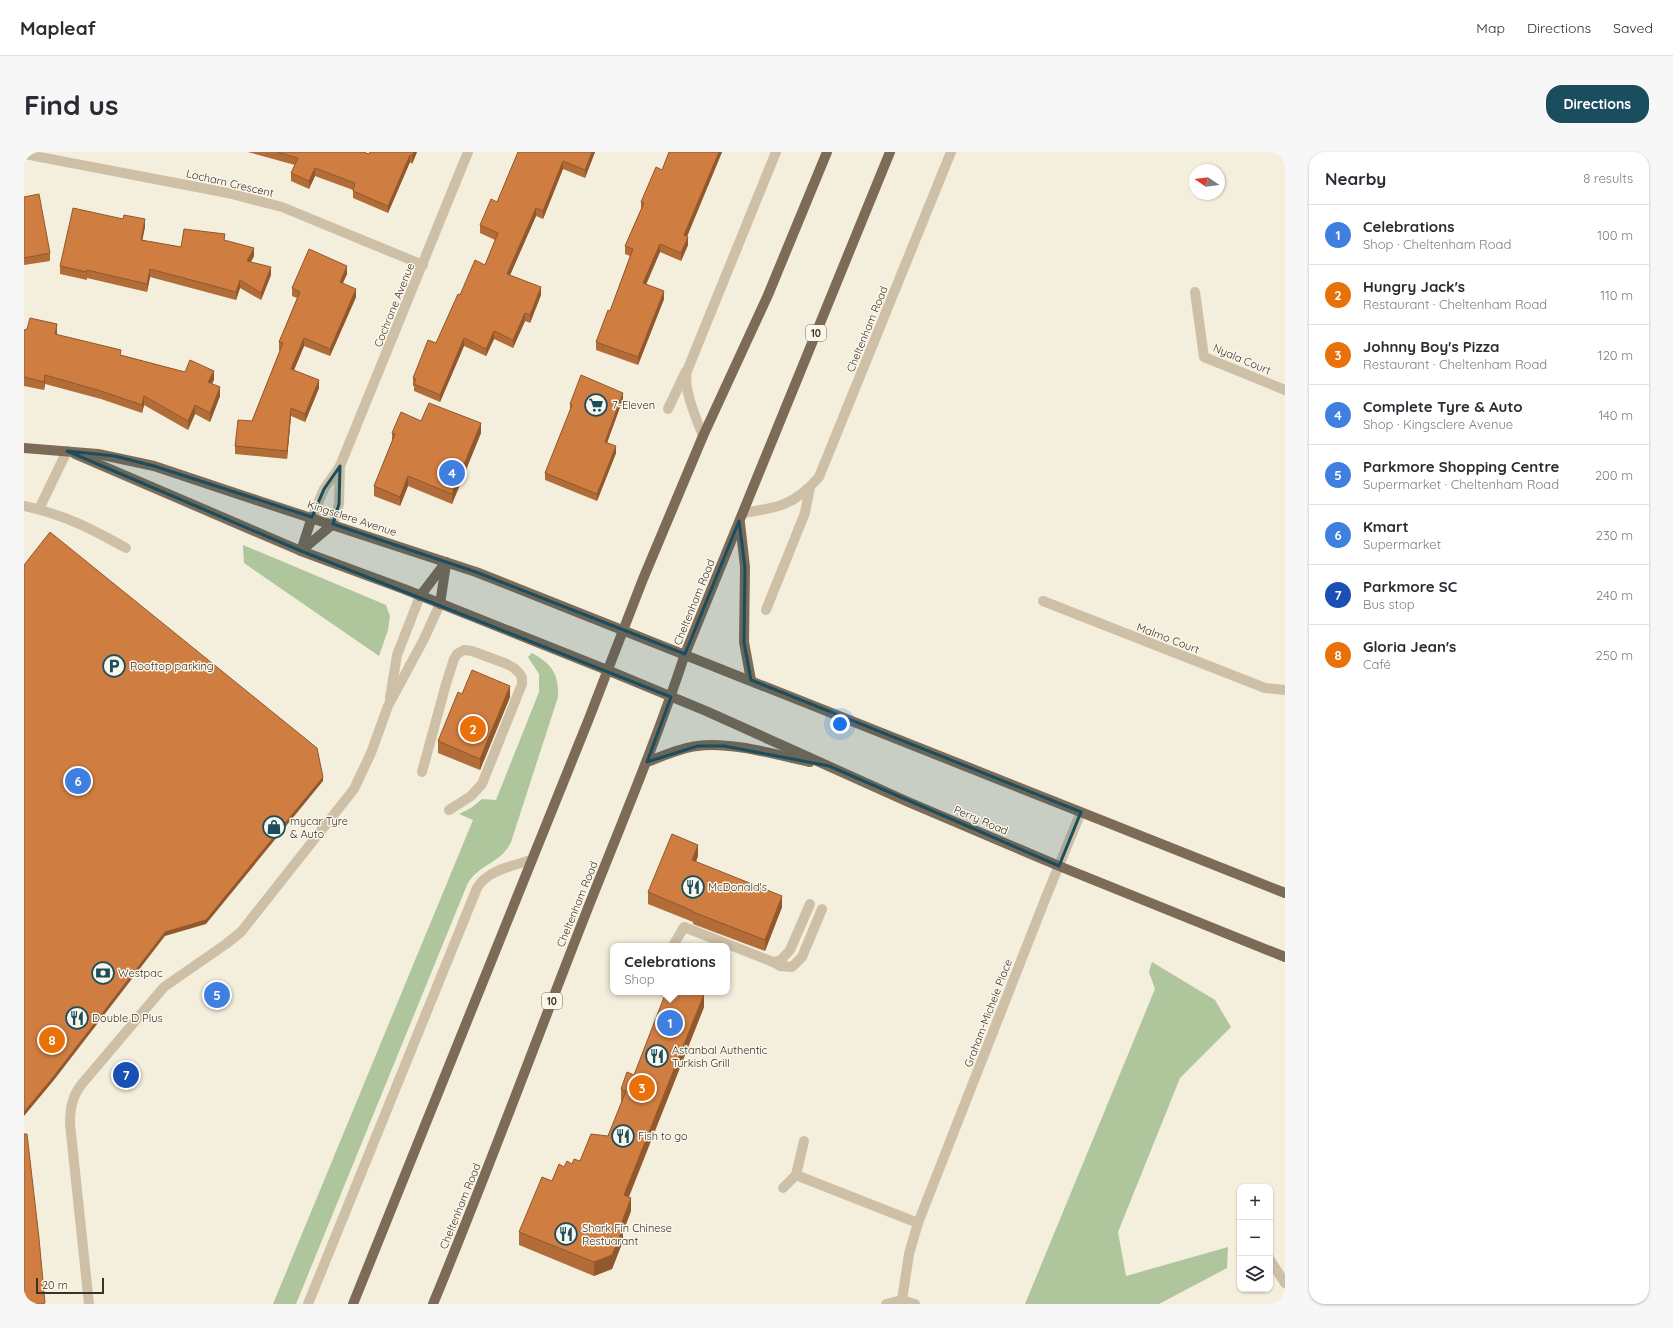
<!DOCTYPE html>
<meta charset="utf-8">
<style>
:root{--surface:#fff;--page:#f7f7f7;--text:#2b2b33;--muted:#7c7c81;--line:#e1e1e2;--accent:#1a4e5f}
body{margin:0;font-family:Quicksand,sans-serif;background:var(--page);color:var(--text)}
.controls{position:absolute;right:12px;bottom:12px;display:grid;overflow:hidden;border-radius:8px;box-shadow:0 1px 3px #0004}
.controls button{width:36px;height:36px;display:grid;place-items:center;padding:0;border:0;border-bottom:1px solid var(--line);background:var(--surface);color:var(--text);font:20px sans-serif}
.compass{position:absolute;left:1165px;top:12px;width:36px;height:36px;border-radius:50%;background:var(--surface);box-shadow:0 1px 3px #0004;rotate:283deg}
.scale{position:absolute;left:12px;bottom:10px;width:68px;box-sizing:border-box;padding-left:4px;border:2px solid #3a3128;border-top:0;font-size:11px;line-height:14px;white-space:nowrap;color:#3a3128;-webkit-text-stroke:3px #fbf6ea;paint-order:stroke}
.you{position:absolute;left:816px;top:572px;width:14px;height:14px;margin:-10px;border:3px solid #fff;border-radius:50%;background:#1a73e8;box-shadow:0 0 0 6px #1a73e833}
.badge{display:grid;place-items:center;width:26px;height:26px;border-radius:50%;background:var(--accent);color:#fff;font-size:13px;font-weight:700}
.pin{position:absolute;translate:-50% -50%;border:2px solid #fff;box-shadow:0 1px 4px #0006}
.popup{position:absolute;left:586px;top:791px;width:120px;height:52px;box-sizing:border-box;display:grid;place-content:center;border-radius:8px;background:var(--surface);filter:drop-shadow(0 1px 3px #0005);font-size:13px;white-space:nowrap;color:var(--muted)}
.popup b{font-size:15px;color:var(--text)}
.popup::after{content:'';position:absolute;left:50%;top:100%;margin-left:-8px;border:8px solid transparent;border-top-color:var(--surface)}
.list{margin:0;padding:0;list-style:none}
h2{display:flex;justify-content:space-between;align-items:center;height:52px;margin:0;padding:0 16px;font-size:17px}
h2 small{font-size:13px;font-weight:400;color:var(--muted)}
.list li{display:grid;grid-template-columns:26px 1fr auto;gap:12px;align-items:center;box-sizing:border-box;height:60px;padding:0 16px;border-top:1px solid var(--line)}
.list b{display:block;font-size:15px;white-space:nowrap}
.list p{margin:0;font-size:13px;white-space:nowrap;color:var(--muted)}
.list em{font-size:13px;font-style:normal;color:var(--muted)}
.icon{flex:none;width:22px;height:22px;fill:none;stroke:currentColor;stroke-width:2;stroke-linecap:round;stroke-linejoin:round}
.map{position:relative;flex:none;width:1261px;height:1152px;overflow:hidden;border-radius:16px}
header{display:flex;align-items:center;gap:24px;box-sizing:border-box;height:56px;padding:0 20px;background:var(--surface);border-bottom:1px solid var(--line)}
header strong{font-size:19px}
nav{display:flex;gap:22px;margin-inline-start:auto;font-size:14px}
.intro{display:flex;align-items:center;justify-content:space-between;box-sizing:border-box;height:96px;padding:0 24px}
h1{margin:0;font-size:28px}
.button{padding:10px 18px;border-radius:16px;background:var(--accent);color:#fff;font-size:14px;font-weight:700}
main{display:flex;gap:24px;padding:0 24px}
aside{flex:1;background:var(--surface);border-radius:16px;box-shadow:0 1px 3px #0004}
.map>svg:first-child{display:block}
.green{fill:#afc59b}
.lines{fill:none;stroke-linecap:round;stroke-linejoin:round}
.minor{stroke:#cec0a7;stroke-width:10}
.major{stroke:#7d6b58;stroke-width:10}
.wall{fill:#b26c37}
.shaded-wall{fill:#91582d}
.building{fill:#cf7d40;stroke:#91582d}
.marked{fill:#1a4e5f;fill-opacity:0.2;stroke:#1a4e5f;stroke-width:3;stroke-linejoin:round}
.labels{text-anchor:middle;stroke-width:3;stroke-linejoin:round;paint-order:stroke}
.shield{fill:#fbf6ea;stroke:#746c62;stroke-width:1}
.shield-label{font-size:10px;font-weight:bold;fill:#3a3128}
.street-label{font-size:11px;fill:#3a3128;stroke:#fbf6ea}
.poi-label{font-size:11px;fill:#3a3128;stroke:#fbf6ea;text-anchor:start}
</style>
<header>
<strong>Mapleaf</strong>
<nav><a>Map</a><a>Directions</a><a>Saved</a></nav>
</header>
<div class="intro"><h1>Find us</h1><a class="button">Directions</a></div>
<main>
<div class="map">
<svg width="1261" height="1152" viewBox="0 0 1261 1152">
<rect width="100%" height="100%" fill="#f4eedd"/>
<!-- green -->
<g class="green">
<path d="M219,393l143,60 4,11 -2,14 -9,26 -135,-93z"/>
<path d="M508,501c20,11 27,21 26,44l-47,145c-10,22 -33,22 -44,43l-171,419h-23l200,-484 -14,-6 12,-6 11,-9 14,1 43,-108v-18l-11,-17z"/>
<path d="M1128,810l63,38 16,27 -51,51 -62,154 8,44 102,-29 -1,21 -68,36h-134l130,-315 -6,-17z"/>
</g>
<g class="lines">
<!-- minor -->
<g class="minor">
<path d="M0,2l204,39 54,14 141,58"/>
<path d="M1171,140l9,65 81,33"/>
<path d="M644,257l18,-38"/>
<path d="M679,284c-7,-18 -20,-47 -16,-65l89,-219"/>
<path d="M0,354c41,9 66,22 102,42"/>
<path d="M15,357l28,-58"/>
<path d="M719,361c35,-5 52,-8 76,-36l132,-325"/>
<path d="M288,365l12,-28 16,-23 128,-314"/>
<path d="M309,372l6,-20 1,-38"/>
<path d="M1019,449l222,87 20,2"/>
<path d="M742,458l39,-97 5,-26"/>
<path d="M366,546l7,-43 23,-59"/>
<path d="M398,620l24,-88 8,-25 3,-5 7,-4 8,1 35,13 7,4 6,6 2,4v6l-40,100 -11,12 -22,14"/>
<path d="M650,792l10,-17 89,35 7,4 12,1 10,-10 20,-48"/>
<path d="M749,810l8,-2 9,-10 20,-46"/>
<path d="M772,1023l122,48"/>
<path d="M759,1036l13,-13 8,-34"/>
<path d="M1246,1108l15,23"/>
<path d="M878,1148l7,-46 9,-31 128,-326 35,-85"/>
<path d="M65,1152l-19,-180c0,-15 2,-27 11,-39l83,-98 62,-43 15,-12 113,-143 17,-36 17,-47 36,-67 16,-35"/>
<path d="M284,1152l169,-416c10,-18 36,-22 54,-28"/>
<path d="M862,1152l16,-4 13,4"/>
</g>
<!-- major -->
<g class="major">
<path d="M0,296l74,6 56,12 102,34 220,72 809,321"/>
<path d="M51,302l226,97 103,38 203,81 99,41 200,90 153,65 226,91"/>
<path d="M716,371l5,44 -1,75 7,38"/>
<path d="M277,399l32,-27"/>
<path d="M277,399l11,-34"/>
<path d="M396,444l26,-34"/>
<path d="M416,452l6,-40"/>
<path d="M623,610c16,-6 33,-14 50,-16 33,-5 80,9 113,16"/>
<path d="M329,1152l235,-583 55,-142 60,-143 65,-141 59,-143"/>
<path d="M409,1152c54,-130 102,-261 153,-391 34,-86 70,-171 99,-259l205,-502"/>
</g>
</g>
<!-- wall -->
<g class="wall">
<path d="M224,0h115l6,2 48,-2 -5,12 -2,-2 -22,51 -35,-15v-8l-38,-14 -6,13 -18,-8v-8l4,-8z"/>
<path d="M494,0h77l-10,26 -22,-9 -20,50 -7,-3 -26,59 31,20 -11,28 -5,-2 -12,27 -19,-9 -8,17 -22,-10 -24,56 -26,-11v-5h-1v-8l23,-35 24,-48 25,-30 10,-25 -15,-7v-8l17,-23z"/>
<path d="M698,0l-35,85 1,8 -7,16 -21,-9 -14,33 18,14 -26,66 -42,-15v-8l14,-31 20,-55 -5,-2v-8l16,-37v-7l21,-32z"/>
<path d="M0,45l26,56v8l-26,4z"/>
<path d="M121,75l-3,13 39,7 44,-7 29,16 -3,6 20,13 -10,25 -21,-12 -4,12 -86,-23 -3,15 -60,-14v2l-27,-6v-8z"/>
<path d="M323,122l-5,9 14,14 -26,59 -26,-10 -10,24 25,18 -14,34 -14,-6 -4,43 -52,-5v-8l17,-25 28,-71h-1v-8l18,-44 -5,-2v-8z"/>
<path d="M0,178l33,3v2l64,20 64,17 29,8 -2,3 8,13 -10,26 -15,-8 -7,16 -44,-25 -2,8 -41,-14 -56,-15 -1,6 -20,-4z"/>
<path d="M599,247l-16,44 9,10 -19,48 -52,-21v-7l25,-62v-7z"/>
<path d="M397,269l60,12 -29,71 -44,-18 -8,20 -26,-10v-10l18,-45v-8z"/>
<path d="M438,542l48,3 -30,73 -42,-17v-12z"/>
<path d="M674,704l-2,6 86,45 -17,44 -72,-27v-2l-45,-18v-12z"/>
<path d="M680,855l-75,190 2,14 -8,21v9l-11,28 -18,7 -75,-31v-13l33,-51 12,-14 16,-6 28,-25 13,-33v-14l13,-14z"/>
</g>
<!-- shaded-wall -->
<g class="shaded-wall">
<path d="M390,0h3l-5,12v-8z"/>
<path d="M568,0h3l-10,26v-8z"/>
<path d="M695,0h3l-38,91v-8z"/>
<path d="M386,3v7l-22,51v-7z"/>
<path d="M539,9v8l-20,50v-8z"/>
<path d="M291,16v8l-6,13v-8z"/>
<path d="M512,56v8l-29,66v-8z"/>
<path d="M121,67v8l-4,20v-7z"/>
<path d="M664,85v8l-7,16v-8z"/>
<path d="M636,92v8l-17,39v-8z"/>
<path d="M230,96v8l-7,12v-7z"/>
<path d="M323,114v8l-7,16v-8z"/>
<path d="M247,115v8l-10,25v-7z"/>
<path d="M126,117v8l-3,15v-8z"/>
<path d="M216,128v8l-4,12v-8z"/>
<path d="M517,135v8l-11,28v-8z"/>
<path d="M332,137v8l-26,59v-7z"/>
<path d="M640,139v8l-26,66v-8z"/>
<path d="M501,161v8l-12,27v-8z"/>
<path d="M33,172v9l-2,10v-9z"/>
<path d="M470,179v8l-8,17v-7z"/>
<path d="M280,186v8l-13,31v-8z"/>
<path d="M440,186v8l-24,56v-7z"/>
<path d="M190,219v9l-6,10v-8z"/>
<path d="M21,223v9l-1,6v-8z"/>
<path d="M295,228v8l-14,34v-8z"/>
<path d="M196,235v9l-10,26v-9z"/>
<path d="M599,241v6l-18,49v-6z"/>
<path d="M120,244v9l-2,8v-8z"/>
<path d="M171,253v9l-7,16v-9z"/>
<path d="M267,256v8l-4,43v-8z"/>
<path d="M457,271v10l-29,71v-10z"/>
<path d="M592,294v7l-19,48v-7z"/>
<path d="M384,324v10l-8,20v-9z"/>
<path d="M486,534v11l-30,73v-11z"/>
<path d="M299,625v4l-117,143 -41,12 -111,144 -30,36v-4l141,-180z"/>
<path d="M674,693v11l-6,15v-11z"/>
<path d="M758,744v11l-17,44v-11z"/>
<path d="M680,842v13l-80,201v-13z"/>
<path d="M607,1046v13l-8,21v9l-11,28 -18,7v-14l26,-35z"/>
</g>
<!-- building -->
<g class="building">
<path d="M253,0h86l6,2 1,-2h44l-2,4 -2,-1 -22,51 -35,-15 2,-8 -40,-15 -6,13 -18,-8 7,-15z"/>
<path d="M494,0h74l-7,18 -22,-9 -20,50 -7,-3 -29,66 34,13 -11,28 -5,-2 -12,27 -19,-9 -8,18 -22,-11 -24,57 -26,-11 2,-5 -3,-1 15,-38 8,3 22,-49 2,1 15,-35 10,5 13,-32 -18,-8 11,-26 6,3z"/>
<path d="M645,0h50l-35,83 4,2 -7,16 -21,-9 -17,39 21,8 -26,66 -42,-15 12,-32 2,1 23,-62 -8,-3 19,-43 -3,-1 15,-35 6,3z"/>
<path d="M15,42l11,59 -26,5v-61z"/>
<path d="M49,56l50,11 1,-4 21,4 -4,21 40,7 3,-18 41,5 -1,6 30,8 -7,13 24,6 -10,26 -21,-13 -4,12 -86,-23 -3,15 -60,-14v2l-27,-6z"/>
<path d="M285,97l38,17 -7,16 16,7 -26,60 -26,-11 -13,31 28,11 -14,34 -14,-6 -4,43 -52,-5 3,-26 14,1 31,-78 -4,-1 21,-50 -8,-4z"/>
<path d="M6,166l27,6 -2,10 66,16 -1,5 65,17 5,-12 24,11 -6,11 12,5 -10,26 -15,-8 -7,16 -44,-25 -2,9 -41,-14 -56,-16 -1,7 -20,-5v-47l3,-1z"/>
<path d="M557,223l42,18 -18,49 11,4 -19,48 -52,-21 27,-68 -2,-1z"/>
<path d="M405,251l52,20 -29,71 -44,-18 -8,21 -26,-11 21,-52 -3,-1 9,-21 20,9z"/>
<path d="M26,380l267,216 6,29 -117,143 -41,12 -111,144 -30,36v-547z"/>
<path d="M448,518l38,16 -30,73 -42,-18 20,-49 4,2z"/>
<path d="M648,682l26,11 -6,15 90,36 -17,44 -72,-28v-1l-45,-19z"/>
<path d="M642,840h33l5,2 -80,201 7,3 -11,29 3,1 -11,27 -18,7 -75,-30 23,-55 10,4 7,-17 5,3 3,-6 5,3 2,-5 6,2 11,-27 17,2 18,-45 -5,-2 6,-17 7,3z"/>
<path d="M0,982h3l12,104 6,65 -4,1h-17z"/>
</g>
<!-- marked area -->
<path class="marked" d="M43,299l48,5 39,10 158,51 12,-28 16,-23 -1,38 -6,20 143,48 209,82 54,-133 6,46 -1,75 7,38 330,132 -22,54 -230,-100 -105,-20h-26l-51,16 24,-65 -370,-146z"/>
<!-- icons -->
<defs>
<g id="supermarket-ring" transform="scale(1.15)"><circle r="9.5" fill="#fbf6ea" stroke="#1a4e5f" stroke-width="1.5"/><path d="M-6-5.5h2.5l.6 2H6L4.5 2H-2.5L-4.4-4H-6ZM-1.5 3.2a1.3 1.3 0 1 0 .1 0ZM3 3.2a1.3 1.3 0 1 0 .1 0Z" fill="#1a4e5f"/></g>
<g id="parking-ring" transform="scale(1.15)"><circle r="9.5" fill="#fbf6ea" stroke="#1a4e5f" stroke-width="1.5"/><path d="M-3.5-5.5H1a3.5 3.5 0 0 1 0 7H-1V5.5H-3.5ZM-1-3.4V-.6H.8a1.4 1.4 0 0 0 0-2.8Z" fill="#1a4e5f"/></g>
<g id="shop-ring" transform="scale(1.15)"><circle r="9.5" fill="#fbf6ea" stroke="#1a4e5f" stroke-width="1.5"/><path d="M-5-2.5h2.3a2.7 3.5 0 0 1 5.4 0H5L5.5 6h-11ZM-1.5-2.5h3a1.5 2.3 0 0 0-3 0Z" fill="#1a4e5f"/></g>
<g id="restaurant-ring" transform="scale(1.15)"><circle r="9.5" fill="#fbf6ea" stroke="#1a4e5f" stroke-width="1.5"/><path d="M-5-6h1v4h1v-4h1v4h1v-4h1v5L-1.5 .5V6h-2V.5L-5-1ZM5-6V6H3V1.5H1.5Q1.5-4 5-6Z" fill="#1a4e5f"/></g>
<g id="bank-ring" transform="scale(1.15)"><circle r="9.5" fill="#fbf6ea" stroke="#1a4e5f" stroke-width="1.5"/><path d="M-6-4H6V4H-6ZM0-2.3a2.3 2.3 0 1 0 0 4.6a2.3 2.3 0 1 0 0-4.6Z" fill="#1a4e5f"/></g>
</defs>
<g fill-rule="evenodd">
<use href="#supermarket-ring" x="572" y="253"/>
<use href="#parking-ring" x="90" y="514"/>
<use href="#shop-ring" x="250" y="675"/>
<use href="#restaurant-ring" x="669" y="735"/>
<use href="#bank-ring" x="79" y="821"/>
<use href="#restaurant-ring" x="53" y="866"/>
<use href="#restaurant-ring" x="633" y="904"/>
<use href="#restaurant-ring" x="599" y="984"/>
<use href="#restaurant-ring" x="542" y="1082"/>
</g>
<g class="labels">
<!-- shield labels -->
<g class="shield">
<rect x="782" y="173" width="20" height="16" rx="3"/>
<rect x="518" y="841" width="20" height="16" rx="3"/>
</g>
<g class="shield-label">
<text x="792" y="185">10</text>
<text x="528" y="853">10</text>
</g>
<!-- street labels -->
<g class="street-label">
<text transform="translate(206 31) rotate(13)" y="4">Locharn Crescent</text>
<text transform="translate(370 153) rotate(-68)" y="4">Cochrane Avenue</text>
<text transform="translate(843 177) rotate(-68)" y="4">Cheltenham Road</text>
<text transform="translate(1218 207) rotate(23)" y="4">Nyala Court</text>
<text transform="translate(328 366) rotate(18)" y="4">Kingsclere Avenue</text>
<text transform="translate(670 450) rotate(-68)" y="4">Cheltenham Road</text>
<text transform="translate(1144 486) rotate(21)" y="4">Malmo Court</text>
<text transform="translate(957 668) rotate(23)" y="4">Perry Road</text>
<text transform="translate(553 752) rotate(-68)" y="4">Cheltenham Road</text>
<text transform="translate(964 861) rotate(-69)" y="4">Graham-Michele Place</text>
<text transform="translate(436 1054) rotate(-68)" y="4">Cheltenham Road</text>
</g>
<!-- poi labels -->
<g class="poi-label">
<text x="588" y="257">7-Eleven</text>
<text x="106" y="518">Rooftop parking</text>
<text x="266" y="673">mycar Tyre<tspan x="266" dy="13">&amp; Auto</tspan></text>
<text x="684" y="739">McDonald's</text>
<text x="94" y="825">Westpac</text>
<text x="68" y="870">Double D Plus</text>
<text x="648" y="902">Astanbal Authentic<tspan x="648" dy="13">Turkish Grill</tspan></text>
<text x="614" y="988">Fish to go</text>
<text x="558" y="1080">Shark Fin Chinese<tspan x="558" dy="13">Restuarant</tspan></text>
</g>
</g>
</svg>
<div class="controls">
<button>+</button>
<button>−</button>
<button><svg class="icon" aria-label="layers" viewBox="0 0 24 24"><path d="M12 4l9 5-9 5-9-5zM3 14l9 5 9-5"/></svg></button>
</div>
<svg class="compass" viewBox="-18 -18 36 36"><path d="M0-13l5 13h-10z" fill="#e53935"/><path d="M0 13l5-13h-10z" fill="#7c7c81"/></svg>
<div class="scale">20 m</div>
<div class="you"></div>
<div class="pin badge" style="left:646px;top:871px;background:#3f7fe0">1</div>
<div class="popup"><b>Celebrations</b>Shop</div>
<div class="pin badge" style="left:449px;top:577px;background:#e8710a">2</div>
<div class="pin badge" style="left:618px;top:936px;background:#e8710a">3</div>
<div class="pin badge" style="left:428px;top:321px;background:#3f7fe0">4</div>
<div class="pin badge" style="left:193px;top:843px;background:#3f7fe0">5</div>
<div class="pin badge" style="left:54px;top:629px;background:#3f7fe0">6</div>
<div class="pin badge" style="left:102px;top:923px;background:#1a4fb4">7</div>
<div class="pin badge" style="left:28px;top:888px;background:#e8710a">8</div>
</div>
<aside>
<h2>Nearby<small>8 results</small></h2>
<ul class="list">
<li><span class="badge" style="background:#3f7fe0">1</span><div><b>Celebrations</b><p>Shop · Cheltenham Road</p></div><em>100 m</em></li>
<li><span class="badge" style="background:#e8710a">2</span><div><b>Hungry Jack's</b><p>Restaurant · Cheltenham Road</p></div><em>110 m</em></li>
<li><span class="badge" style="background:#e8710a">3</span><div><b>Johnny Boy's Pizza</b><p>Restaurant · Cheltenham Road</p></div><em>120 m</em></li>
<li><span class="badge" style="background:#3f7fe0">4</span><div><b>Complete Tyre &amp; Auto</b><p>Shop · Kingsclere Avenue</p></div><em>140 m</em></li>
<li><span class="badge" style="background:#3f7fe0">5</span><div><b>Parkmore Shopping Centre</b><p>Supermarket · Cheltenham Road</p></div><em>200 m</em></li>
<li><span class="badge" style="background:#3f7fe0">6</span><div><b>Kmart</b><p>Supermarket</p></div><em>230 m</em></li>
<li><span class="badge" style="background:#1a4fb4">7</span><div><b>Parkmore SC</b><p>Bus stop</p></div><em>240 m</em></li>
<li><span class="badge" style="background:#e8710a">8</span><div><b>Gloria Jean's</b><p>Café</p></div><em>250 m</em></li>
</ul>
</aside>
</main>
